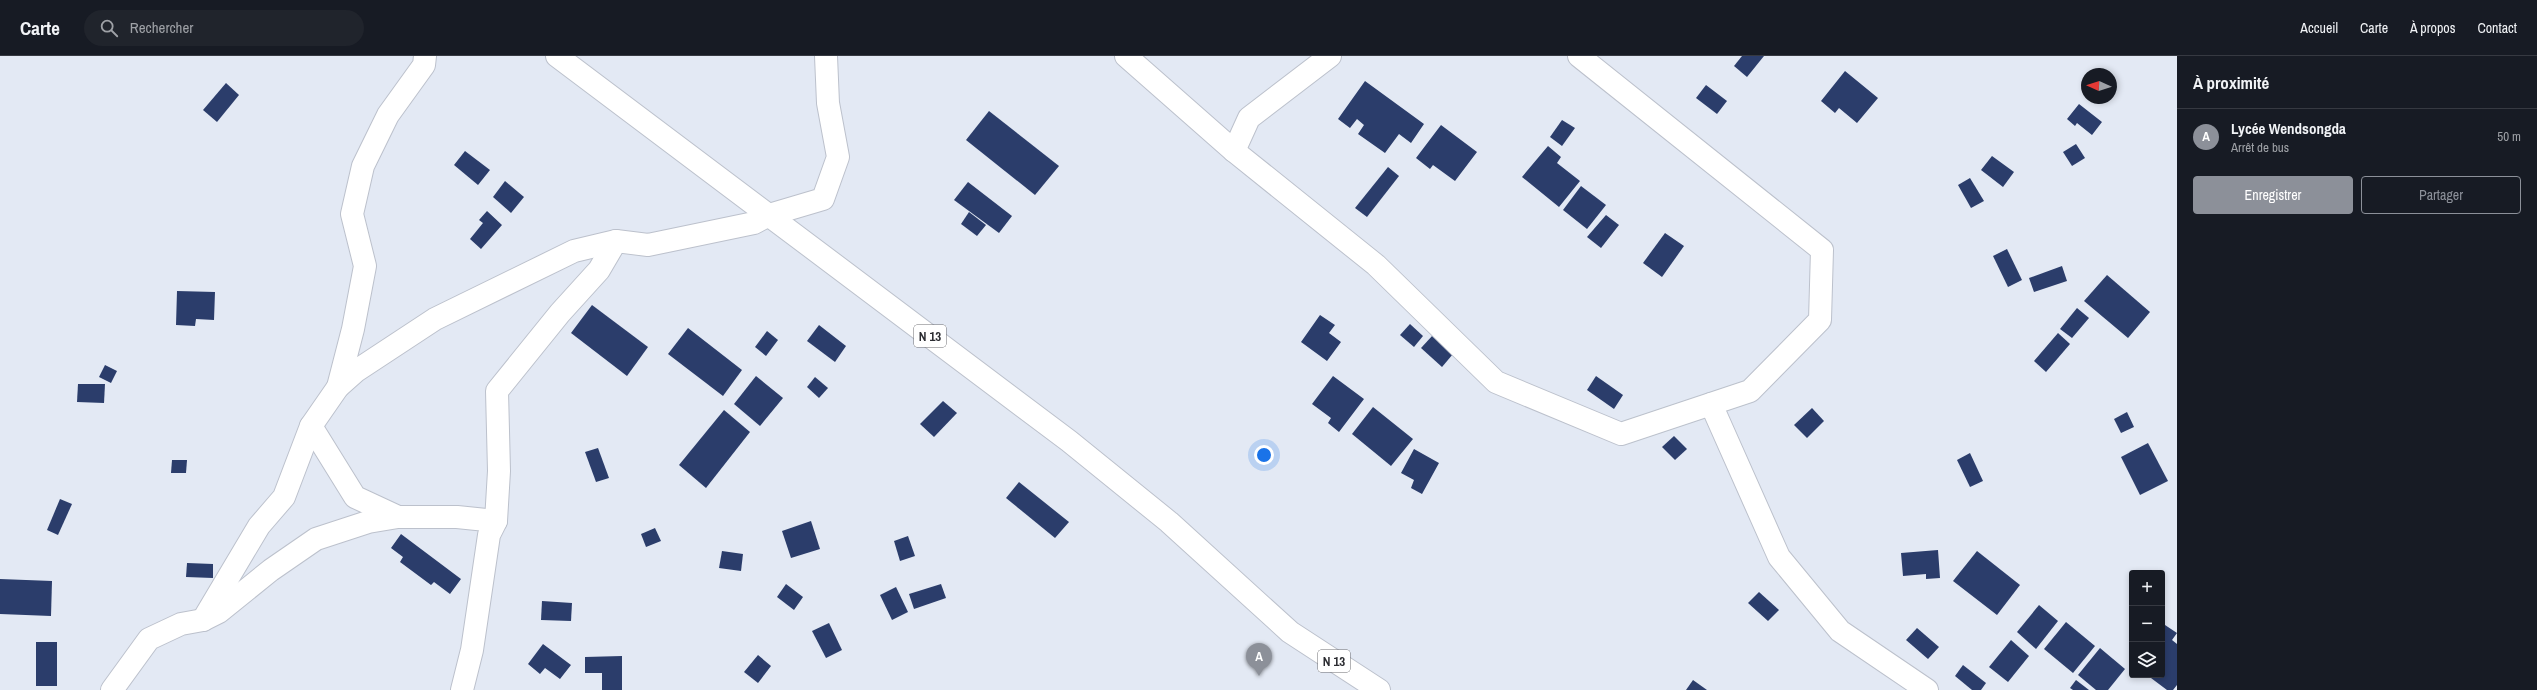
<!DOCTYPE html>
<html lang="fr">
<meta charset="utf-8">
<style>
:root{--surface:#171b24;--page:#20242c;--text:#f1f3f6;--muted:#9ea1a6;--line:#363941;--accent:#8c9099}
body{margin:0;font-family:"Archivo Narrow",sans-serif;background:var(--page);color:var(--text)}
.controls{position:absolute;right:12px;bottom:12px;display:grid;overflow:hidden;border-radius:4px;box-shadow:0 2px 6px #0003}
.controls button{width:36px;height:36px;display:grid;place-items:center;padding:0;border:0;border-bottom:1px solid var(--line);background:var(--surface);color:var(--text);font:20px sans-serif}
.compass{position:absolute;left:2081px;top:12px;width:36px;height:36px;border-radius:50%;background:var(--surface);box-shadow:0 2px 6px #0003;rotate:273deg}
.you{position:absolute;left:1264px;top:399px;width:14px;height:14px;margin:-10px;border:3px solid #fff;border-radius:50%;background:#1a73e8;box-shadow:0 0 0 6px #1a73e833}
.badge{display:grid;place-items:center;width:26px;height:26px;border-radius:50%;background:var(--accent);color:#fff;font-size:13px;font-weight:700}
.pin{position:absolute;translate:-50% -33px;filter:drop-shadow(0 1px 2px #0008)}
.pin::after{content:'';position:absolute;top:21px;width:14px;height:12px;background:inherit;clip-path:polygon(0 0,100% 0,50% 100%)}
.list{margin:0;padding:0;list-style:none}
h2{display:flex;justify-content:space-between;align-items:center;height:52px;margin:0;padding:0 16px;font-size:17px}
h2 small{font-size:13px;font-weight:400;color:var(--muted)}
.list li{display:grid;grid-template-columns:26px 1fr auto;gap:12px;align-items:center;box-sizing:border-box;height:56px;padding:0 16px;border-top:1px solid var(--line)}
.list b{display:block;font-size:15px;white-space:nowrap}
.list p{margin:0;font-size:13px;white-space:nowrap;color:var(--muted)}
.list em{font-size:13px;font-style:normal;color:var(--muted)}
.actions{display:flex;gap:8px;padding:12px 16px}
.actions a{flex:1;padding:9px 0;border:1px solid var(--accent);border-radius:4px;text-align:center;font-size:14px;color:var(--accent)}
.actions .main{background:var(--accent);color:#fff}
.icon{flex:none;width:22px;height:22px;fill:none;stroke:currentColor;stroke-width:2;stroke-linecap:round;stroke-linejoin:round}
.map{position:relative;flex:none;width:2177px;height:634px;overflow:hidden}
header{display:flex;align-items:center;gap:24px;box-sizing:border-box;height:56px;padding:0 20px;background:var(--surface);border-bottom:1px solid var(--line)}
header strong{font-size:19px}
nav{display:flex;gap:22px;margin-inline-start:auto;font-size:14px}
.search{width:280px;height:36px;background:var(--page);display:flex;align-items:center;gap:10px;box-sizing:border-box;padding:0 14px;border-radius:22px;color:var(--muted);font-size:15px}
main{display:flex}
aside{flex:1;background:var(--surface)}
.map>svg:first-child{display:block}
.building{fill:#2b3d6b}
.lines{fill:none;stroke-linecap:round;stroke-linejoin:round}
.minor-casing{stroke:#bcc1cc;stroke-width:24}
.primary-casing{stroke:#bcc1cc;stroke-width:24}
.minor{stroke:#fff;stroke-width:22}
.primary{stroke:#fff;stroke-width:22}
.labels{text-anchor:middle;stroke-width:4;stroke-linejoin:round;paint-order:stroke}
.shield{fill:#fff;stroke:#6b6b6f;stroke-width:1}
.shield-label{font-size:13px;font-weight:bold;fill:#2b2c31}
</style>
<header>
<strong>Carte</strong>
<div class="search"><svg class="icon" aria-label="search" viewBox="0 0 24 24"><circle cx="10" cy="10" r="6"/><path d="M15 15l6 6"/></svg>Rechercher</div>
<nav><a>Accueil</a><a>Carte</a><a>À propos</a><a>Contact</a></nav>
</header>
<main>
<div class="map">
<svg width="2177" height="634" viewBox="0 0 2177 634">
<rect width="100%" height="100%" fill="#e3e9f4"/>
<!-- building -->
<g class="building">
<path d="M1742,0h22l-17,21 -13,-11z"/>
<path d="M1845,15l33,27 -21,25 -18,-15 -4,5 -14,-12z"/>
<path d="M1365,25l59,43 -13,19 -12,-9 -14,19 -27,-19 6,-9 -7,-6 -7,9 -12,-9z"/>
<path d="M226,27l13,12 -22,27 -14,-12z"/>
<path d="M1706,29l21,16 -10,13 -21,-16z"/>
<path d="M2079,48l23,18 -10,13 -15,-12 -2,3 -8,-7z"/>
<path d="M989,55l70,55 -24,29 -69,-55z"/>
<path d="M1562,64l13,8 -13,18 -12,-9z"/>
<path d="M1441,69l36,27 -22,29 -22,-16 -3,4 -14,-11z"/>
<path d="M2076,88l9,14 -13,8 -9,-14z"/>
<path d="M1548,90l13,11 -4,6 23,18 -21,26 -37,-30z"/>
<path d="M465,95l25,19 -12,15 -24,-20z"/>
<path d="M1992,100l22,16 -11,15 -22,-17z"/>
<path d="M1388,111l11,9 -32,41 -12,-9z"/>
<path d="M1970,122l14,23 -13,7 -13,-23z"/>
<path d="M505,125l19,16 -13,16 -18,-16z"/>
<path d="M968,126l44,34 -13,17 -45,-33z"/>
<path d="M1581,130l25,19 -19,24 -24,-19z"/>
<path d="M487,155l15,14 -21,24 -11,-10 13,-16 -4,-3z"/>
<path d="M969,156l17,13 -9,11 -16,-12z"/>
<path d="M1606,159l13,10 -18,23 -14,-11z"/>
<path d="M1665,177l19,13 -22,31 -19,-14z"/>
<path d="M2007,193l15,31 -14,7 -15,-31z"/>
<path d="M2062,210l5,15 -33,11 -5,-14z"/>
<path d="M2107,219l43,37 -22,26 -44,-37z"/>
<path d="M177,235l38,1 -1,28 -18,-1 -1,7 -19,-1z"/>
<path d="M592,249l56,42 -21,29 -56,-43z"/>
<path d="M2077,252l12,10 -17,20 -12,-9z"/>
<path d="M1320,259l15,10 -6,8 12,9 -14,19 -26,-19z"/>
<path d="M1410,268l13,12 -9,11 -14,-12z"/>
<path d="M819,269l27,21 -11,16 -28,-21z"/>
<path d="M688,272l54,42 -19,26 -55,-42z"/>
<path d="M767,275l11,9 -12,16 -11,-9z"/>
<path d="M2058,277l12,11 -24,28 -12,-11z"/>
<path d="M1433,279l20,19 -11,13 -21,-19z"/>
<path d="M105,309l12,6 -6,12 -12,-6z"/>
<path d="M756,320l27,22 -23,28 -26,-22z"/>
<path d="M1333,320l31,23 -25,33 -11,-9 3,-5 -19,-14z"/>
<path d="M1596,320l27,19 -9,14 -27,-19z"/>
<path d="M815,321l13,11 -9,10 -12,-11z"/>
<path d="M78,328h27l-1,19 -27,-1z"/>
<path d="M943,345l14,12 -23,24 -14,-13z"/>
<path d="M1373,351l40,32 -22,27 -39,-32z"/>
<path d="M1812,352l12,13 -17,17 -13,-13z"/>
<path d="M724,354l26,22 -44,56 -27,-23z"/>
<path d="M2127,356l7,15 -13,6 -7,-14z"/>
<path d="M1674,380l13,13 -12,11 -13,-13z"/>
<path d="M2148,387l20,38 -28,14 -19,-38z"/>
<path d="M598,392l11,30 -13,4 -11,-30z"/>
<path d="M1414,393l25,14 -17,31 -11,-6 3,-8 -13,-7z"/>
<path d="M1970,397l13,28 -13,6 -13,-27z"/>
<path d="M172,404h15l-1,13h-15z"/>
<path d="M1019,426l50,40 -14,16 -49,-40z"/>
<path d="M60,443l12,5 -14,31 -11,-5z"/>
<path d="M811,465l9,28 -29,9 -9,-27z"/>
<path d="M655,472l6,13 -15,6 -5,-13z"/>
<path d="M401,478l60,45 -11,15 -16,-12 -3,3 -31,-23 3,-5 -12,-9z"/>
<path d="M908,480l7,20 -15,5 -6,-20z"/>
<path d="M1938,494l2,28 -14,1v-5l-23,2 -2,-23z"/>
<path d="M722,495l21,3 -2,17 -22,-3z"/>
<path d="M1977,495l43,34 -23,30 -44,-34z"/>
<path d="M187,507l26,1v14l-27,-1z"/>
<path d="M0,523l52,2 -1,35 -51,-2z"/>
<path d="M786,528l17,13 -9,13 -17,-13z"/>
<path d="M941,528l5,14 -32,11 -5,-15z"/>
<path d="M896,531l12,25 -16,8 -12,-25z"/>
<path d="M1759,536l20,18 -11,11 -20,-18z"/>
<path d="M542,545l30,2 -1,18 -30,-1z"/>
<path d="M2039,549l19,16 -22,28 -19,-17z"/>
<path d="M2066,566l29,24 -22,27 -29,-24z"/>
<path d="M829,567l13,27 -16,8 -14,-27z"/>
<path d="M2162,567l15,10 -5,7 5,4v41l-4,5h-6l-20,-15h15z"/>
<path d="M1917,572l22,19 -11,12 -22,-19z"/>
<path d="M2011,584l18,16 -21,26 -19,-15z"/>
<rect x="36" y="586" width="21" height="44"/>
<path d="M543,588l28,21 -11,14 -15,-11 -5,6 -12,-10z"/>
<path d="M2100,592l25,21 -17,21h-12l-18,-15z"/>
<path d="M758,599l13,11 -13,17 -14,-11z"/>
<path d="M622,600v34h-20v-17h-17v-16z"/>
<path d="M1963,609l23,18 -5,7h-9l-17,-14z"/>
<path d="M1693,624l14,10h-21z"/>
<path d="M2076,624l13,10h-16l-3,-2z"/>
</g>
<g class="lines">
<!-- minor casing -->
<g class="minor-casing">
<g id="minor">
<path d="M1126,0l108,95 142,114 120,117 125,52 129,-43 70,-71 2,-70 -243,-194"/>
<path d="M1234,95l15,-33 81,-62"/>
<path d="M338,331l15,-58 12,-63 -13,-52 11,-48 25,-51 36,-50 1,-9"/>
<path d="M1711,348l68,153 61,74 87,59"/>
<path d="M311,370l44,71 43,20"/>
<path d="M203,564l56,-94 25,-29 27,-71 27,-39 18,-16 79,-52 139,-68 42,-10 32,4 106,-22 15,-8 54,-16 15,-42 -10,-54 -2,-47"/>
<path d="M112,634l37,-51 32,-15 22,-4 16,-8 52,-42 45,-31 52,-17 30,-5h59l39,4"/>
<path d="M462,634l10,-40 17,-115 7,-14 3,-50 -2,-80 63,-78 39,-43 17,-29"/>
</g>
</g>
<!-- primary casing -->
<g class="primary-casing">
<path id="primary" d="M557,0l512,385 100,81 121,110 89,58"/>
</g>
<!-- minor -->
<use href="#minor" class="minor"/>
<!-- primary -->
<use href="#primary" class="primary"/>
</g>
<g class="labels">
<!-- shield labels -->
<g class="shield">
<rect x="914" y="269" width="32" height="22" rx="3"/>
<rect x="1318" y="594" width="32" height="22" rx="3"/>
</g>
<g class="shield-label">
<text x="930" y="285">N 13</text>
<text x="1334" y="610">N 13</text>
</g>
</g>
</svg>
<div class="controls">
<button>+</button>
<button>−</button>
<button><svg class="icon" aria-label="layers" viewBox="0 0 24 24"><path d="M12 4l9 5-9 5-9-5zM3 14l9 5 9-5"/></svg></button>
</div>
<svg class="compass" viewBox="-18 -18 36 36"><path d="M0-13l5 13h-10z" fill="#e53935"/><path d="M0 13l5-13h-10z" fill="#9ea1a6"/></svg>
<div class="you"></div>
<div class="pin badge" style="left:1259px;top:620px">A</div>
</div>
<aside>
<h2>À proximité<small></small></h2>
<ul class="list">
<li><span class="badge">A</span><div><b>Lycée Wendsongda</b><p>Arrêt de bus</p></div><em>50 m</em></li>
</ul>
<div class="actions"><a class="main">Enregistrer</a><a>Partager</a></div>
</aside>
</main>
